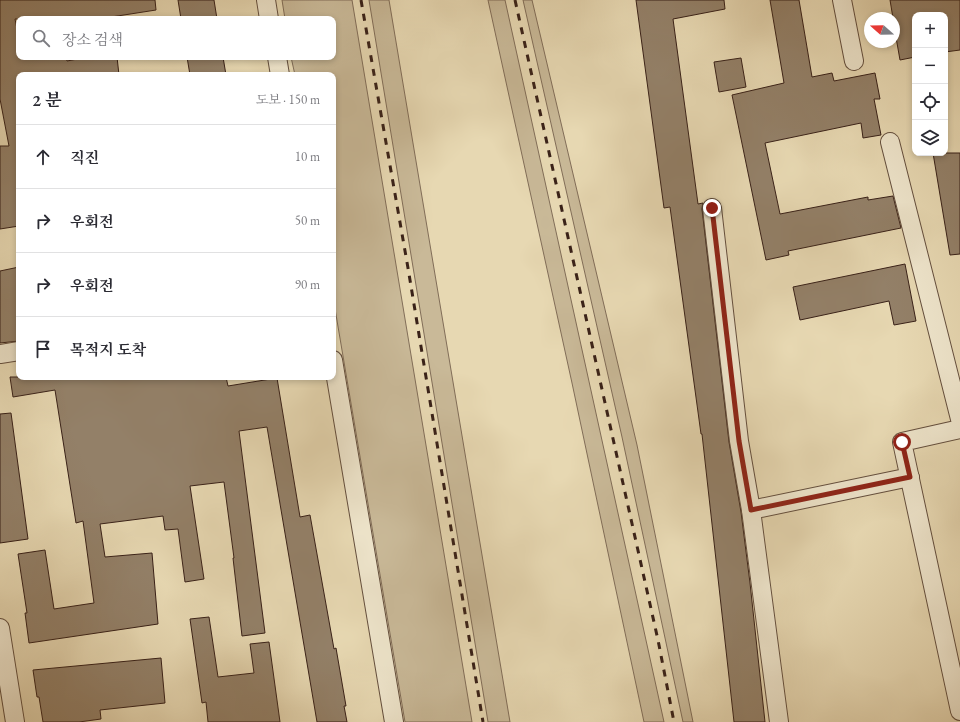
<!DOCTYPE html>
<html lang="ko">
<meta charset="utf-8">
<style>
:root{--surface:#fff;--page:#f2f2f3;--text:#2b2b33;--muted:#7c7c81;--line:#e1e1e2}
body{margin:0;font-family:"EB Garamond","Noto Serif KR",serif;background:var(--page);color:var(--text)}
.controls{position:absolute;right:12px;top:12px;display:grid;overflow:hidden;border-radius:8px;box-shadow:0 2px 6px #0003}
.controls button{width:36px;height:36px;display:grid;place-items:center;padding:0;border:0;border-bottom:1px solid var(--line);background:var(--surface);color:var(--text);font:20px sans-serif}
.compass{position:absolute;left:864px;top:12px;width:36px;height:36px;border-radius:50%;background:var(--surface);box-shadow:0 2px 6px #0003;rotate:290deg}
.stop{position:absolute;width:12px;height:12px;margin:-9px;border:3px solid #8f2418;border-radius:50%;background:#fff}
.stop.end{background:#8f2418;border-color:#fff;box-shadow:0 1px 4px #0008}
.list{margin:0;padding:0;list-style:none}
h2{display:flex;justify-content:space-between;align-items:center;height:52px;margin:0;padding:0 16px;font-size:17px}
h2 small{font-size:13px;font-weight:400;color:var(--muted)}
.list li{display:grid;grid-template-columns:26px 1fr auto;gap:12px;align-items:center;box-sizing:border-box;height:64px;padding:0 16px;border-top:1px solid var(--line)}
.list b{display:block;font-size:15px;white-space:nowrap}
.list em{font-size:13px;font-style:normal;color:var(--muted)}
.icon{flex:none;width:22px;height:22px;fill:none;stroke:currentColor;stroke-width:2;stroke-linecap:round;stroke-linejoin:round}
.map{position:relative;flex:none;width:960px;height:722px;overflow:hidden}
.search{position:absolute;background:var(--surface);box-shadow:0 2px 6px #0003;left:16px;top:16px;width:320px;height:44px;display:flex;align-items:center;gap:10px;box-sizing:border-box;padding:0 14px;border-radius:8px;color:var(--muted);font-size:15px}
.panel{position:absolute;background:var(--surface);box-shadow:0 2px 6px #0003;left:16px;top:72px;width:320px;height:308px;border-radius:8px}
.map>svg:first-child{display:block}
.green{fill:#c9b998;stroke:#816d58}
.building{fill:#938068;stroke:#392118}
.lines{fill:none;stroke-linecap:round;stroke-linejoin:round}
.street-casing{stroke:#644f3e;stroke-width:20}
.street{stroke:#efe6cd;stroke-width:18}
.rail{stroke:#392118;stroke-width:3;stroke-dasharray:7 7;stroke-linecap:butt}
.route{stroke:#8f2418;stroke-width:5}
</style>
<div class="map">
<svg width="960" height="722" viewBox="0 0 960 722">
<rect width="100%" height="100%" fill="#e7d8b2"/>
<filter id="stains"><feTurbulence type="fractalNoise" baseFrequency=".005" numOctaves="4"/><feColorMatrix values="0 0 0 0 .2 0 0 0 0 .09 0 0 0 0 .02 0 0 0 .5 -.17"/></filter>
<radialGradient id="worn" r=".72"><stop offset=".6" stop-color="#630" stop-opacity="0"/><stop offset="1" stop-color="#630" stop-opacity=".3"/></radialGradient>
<!-- green -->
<g class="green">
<path d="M282,0h70l120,722h-67l-72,-425v-222h-38l-4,-18h42v-38h-48z"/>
<path d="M369,0h20l121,722h-22z"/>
<path d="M488,0h17l159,722h-20l-72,-339z"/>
<path d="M523,0h9l105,445 56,277h-10l-61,-285z"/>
</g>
<!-- building -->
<g class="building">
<path d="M0,0h155l1,10 -45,7v2h-96l4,20v18h47l1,4 21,-4h29l2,18h-100v151l-19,3v-83h9l-9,-47z"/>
<path d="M178,0h36l3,19h-36z"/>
<path d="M636,0h88l1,9 -52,10 25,185 5,-1 -1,6 27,233 12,70 9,71 15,139h-31l-32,-288h-1l-31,-227 -6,1z"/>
<path d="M770,0h29l13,77 20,-4 2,8 41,-8 5,26h-6l7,36 -18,3 -2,-15 -96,20 15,71 88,-17v3l25,-4 8,32 -113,23 1,4 -23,5 -34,-165 52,-12z"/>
<path d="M890,0h70v50l-15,2v-37h-30v42l-15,3 -6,-34v-8h-1z"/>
<path d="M187,57h36l3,18h-36z"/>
<path d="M741,58l5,29 -27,5 -5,-30z"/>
<path d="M933,153h27v101l-10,1z"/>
<path d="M905,264l11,57 -22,4 -5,-24 -89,19 -7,-33z"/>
<path d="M19,267v74l-19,2v-72z"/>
<path d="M10,377h216l2,9 49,-8 23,139 10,-2 24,134 2,-1 10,58h-2l3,16h-30l-50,-295 -28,4 26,202 -23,3 -9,-78h1l-10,-76 -34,4 14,93 -19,3 -7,-53 -13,1 -2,-14 -63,8 5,33 47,-4 6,71 -129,19 -4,-30h2l-9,-59 27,-4 9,59 40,-6 -11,-82 -7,2 -21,-133 -42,7z"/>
<path d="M11,413l17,126 -28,4v-129z"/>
<path d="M209,617l9,60 36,-4 -4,-29 19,-2 11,80h-72l-2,-20 -4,1 -12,-84z"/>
<path d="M161,658l4,45 -65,7 1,9 -22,3h-36l-4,-25h-2l-4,-27z"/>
</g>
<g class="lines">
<!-- street casing -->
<g class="street-casing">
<g id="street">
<path d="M266,0l3,19"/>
<path d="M842,0l12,61"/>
<path d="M277,57l3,18"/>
<path d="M890,142l70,277"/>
<path d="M712,208l27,233 12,69 28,212"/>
<path d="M0,354l19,-3"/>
<path d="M333,360l61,362"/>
<path d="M960,429l-58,13 58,269"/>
<path d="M751,510l159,-33"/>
<path d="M0,628l15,94"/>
</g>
</g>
<!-- street -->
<use href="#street" class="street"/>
<!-- rail -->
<g class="rail">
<path d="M361,0l47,268 75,454"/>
<path d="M515,0l143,640 16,82"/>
</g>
</g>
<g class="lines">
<!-- route -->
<path class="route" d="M712,208l27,233 12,69 159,-33 -8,-35"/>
</g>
<rect width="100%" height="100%" filter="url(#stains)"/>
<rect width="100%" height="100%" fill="url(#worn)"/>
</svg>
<div class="controls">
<button>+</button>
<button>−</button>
<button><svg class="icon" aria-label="locate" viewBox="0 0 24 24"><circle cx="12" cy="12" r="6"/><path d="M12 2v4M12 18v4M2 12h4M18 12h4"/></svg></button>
<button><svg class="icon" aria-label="layers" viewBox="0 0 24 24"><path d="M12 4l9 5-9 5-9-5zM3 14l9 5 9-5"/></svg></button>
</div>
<svg class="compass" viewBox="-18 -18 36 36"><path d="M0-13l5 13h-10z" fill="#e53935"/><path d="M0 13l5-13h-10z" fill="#7c7c81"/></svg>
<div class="stop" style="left:902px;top:442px"></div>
<div class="stop end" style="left:712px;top:208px"></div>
<div class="search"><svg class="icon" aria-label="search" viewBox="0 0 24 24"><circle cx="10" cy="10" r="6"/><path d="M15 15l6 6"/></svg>장소 검색</div>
<section class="panel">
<h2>2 분<small>도보 · 150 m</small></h2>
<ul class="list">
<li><svg class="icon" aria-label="ahead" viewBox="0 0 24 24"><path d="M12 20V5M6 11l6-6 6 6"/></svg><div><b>직진</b></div><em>10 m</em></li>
<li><svg class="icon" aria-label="right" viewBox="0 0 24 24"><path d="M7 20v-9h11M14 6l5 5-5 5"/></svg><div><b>우회전</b></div><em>50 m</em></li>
<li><svg class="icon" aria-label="right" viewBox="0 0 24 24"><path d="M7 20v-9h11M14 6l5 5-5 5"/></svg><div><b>우회전</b></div><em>90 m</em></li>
<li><svg class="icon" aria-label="arrive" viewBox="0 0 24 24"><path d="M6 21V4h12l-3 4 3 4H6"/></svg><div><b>목적지 도착</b></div></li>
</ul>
</section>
</div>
